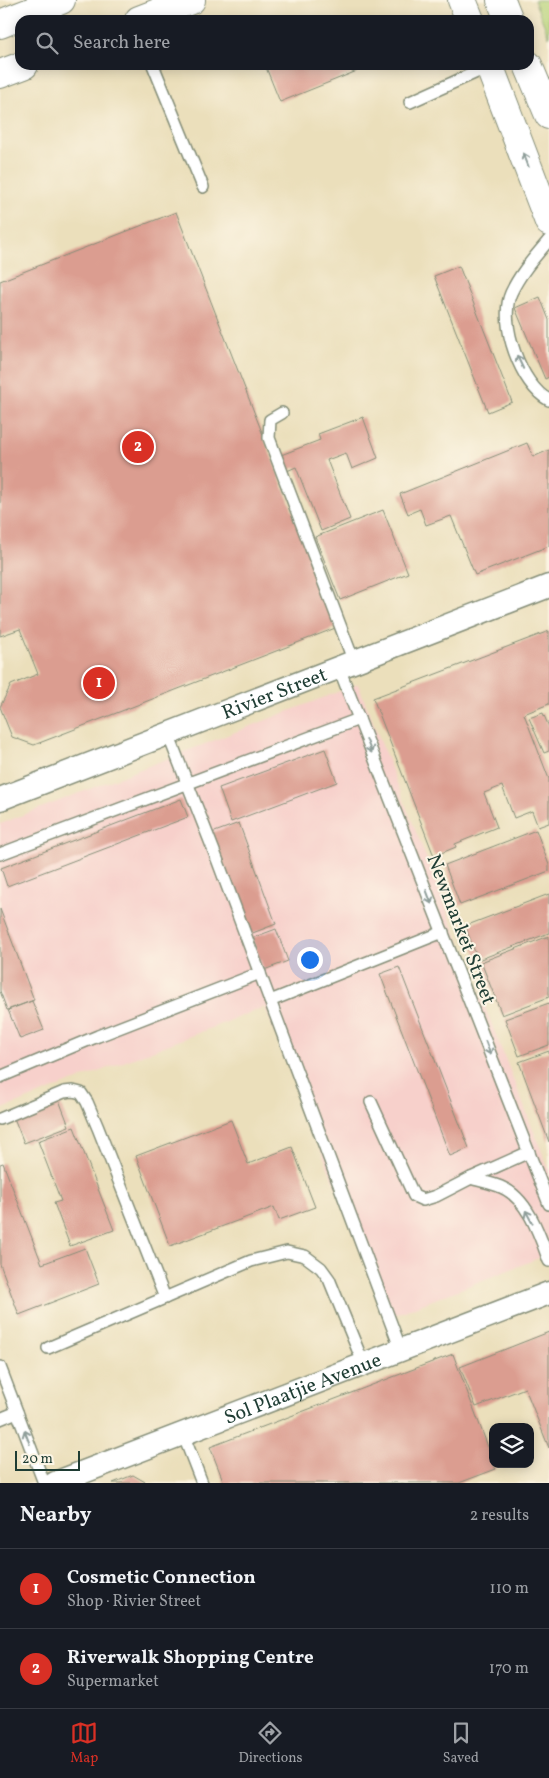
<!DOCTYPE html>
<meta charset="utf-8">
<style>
:root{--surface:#171b24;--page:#20242c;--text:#f1f3f6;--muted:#9ea1a6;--line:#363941;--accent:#d93025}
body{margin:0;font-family:Vollkorn,serif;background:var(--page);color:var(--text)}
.controls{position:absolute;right:15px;bottom:15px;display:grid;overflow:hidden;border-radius:10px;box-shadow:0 2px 12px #0003}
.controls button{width:45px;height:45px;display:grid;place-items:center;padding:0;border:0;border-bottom:1px solid var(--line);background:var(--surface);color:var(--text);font:25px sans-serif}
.scale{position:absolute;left:15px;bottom:12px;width:65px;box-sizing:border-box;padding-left:5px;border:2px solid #1f3d34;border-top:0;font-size:14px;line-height:18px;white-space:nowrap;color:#1f3d34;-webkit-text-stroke:4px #fcf5e5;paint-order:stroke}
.you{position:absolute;left:309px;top:959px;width:18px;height:18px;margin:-12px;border:4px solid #fff;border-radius:50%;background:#1a73e8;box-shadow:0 0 0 8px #1a73e833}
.badge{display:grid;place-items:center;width:32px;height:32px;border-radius:50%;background:var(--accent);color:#fff;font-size:16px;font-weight:700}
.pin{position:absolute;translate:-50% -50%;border:2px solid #fff;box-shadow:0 1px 5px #0006}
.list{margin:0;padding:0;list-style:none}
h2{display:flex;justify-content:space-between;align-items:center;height:65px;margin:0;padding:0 20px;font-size:21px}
h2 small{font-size:16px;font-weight:400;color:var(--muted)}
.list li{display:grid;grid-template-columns:32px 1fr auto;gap:15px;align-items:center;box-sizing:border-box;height:80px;padding:0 20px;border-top:1px solid var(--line)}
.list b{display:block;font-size:19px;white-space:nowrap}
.list p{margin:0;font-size:16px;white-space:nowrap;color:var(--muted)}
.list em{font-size:16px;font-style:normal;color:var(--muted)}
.icon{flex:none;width:28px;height:28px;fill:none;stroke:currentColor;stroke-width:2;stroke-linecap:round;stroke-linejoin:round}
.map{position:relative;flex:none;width:549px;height:1483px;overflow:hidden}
.search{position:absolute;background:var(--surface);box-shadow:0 2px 12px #0003;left:15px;right:15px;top:15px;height:55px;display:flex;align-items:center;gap:12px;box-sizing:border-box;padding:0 18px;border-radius:15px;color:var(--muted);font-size:19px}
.sheet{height:225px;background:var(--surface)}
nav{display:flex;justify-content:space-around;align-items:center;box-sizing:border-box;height:70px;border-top:1px solid var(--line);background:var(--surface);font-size:14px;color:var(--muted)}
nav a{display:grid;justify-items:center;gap:2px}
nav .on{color:var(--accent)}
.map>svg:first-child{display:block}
.built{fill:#f7d0cb}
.green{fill:#b7d278;stroke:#6b8856}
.building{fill:#db9d90}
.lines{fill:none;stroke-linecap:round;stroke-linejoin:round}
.lane-casing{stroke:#858e78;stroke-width:14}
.street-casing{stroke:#858e78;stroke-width:25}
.primary-casing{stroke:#858e78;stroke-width:30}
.highway-casing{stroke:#858e78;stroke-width:30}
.lane{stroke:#fff;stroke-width:11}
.street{stroke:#fff;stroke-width:22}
.primary{stroke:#fff;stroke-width:28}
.highway{stroke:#fff;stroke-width:28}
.oneway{stroke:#8f9e9a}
.labels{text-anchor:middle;stroke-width:4;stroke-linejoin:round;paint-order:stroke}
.street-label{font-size:20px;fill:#1f3d34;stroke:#fcf5e5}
</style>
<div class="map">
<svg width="549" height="1483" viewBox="0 0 549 1483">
<rect width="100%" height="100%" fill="#fcf5e5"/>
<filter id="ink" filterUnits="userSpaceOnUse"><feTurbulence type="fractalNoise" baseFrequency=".02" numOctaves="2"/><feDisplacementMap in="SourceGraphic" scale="10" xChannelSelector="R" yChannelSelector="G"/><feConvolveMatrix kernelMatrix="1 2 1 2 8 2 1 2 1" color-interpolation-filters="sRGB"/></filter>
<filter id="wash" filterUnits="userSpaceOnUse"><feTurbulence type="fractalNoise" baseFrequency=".0096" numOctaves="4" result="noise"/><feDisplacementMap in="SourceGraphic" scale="20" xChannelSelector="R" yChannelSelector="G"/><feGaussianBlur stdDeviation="1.12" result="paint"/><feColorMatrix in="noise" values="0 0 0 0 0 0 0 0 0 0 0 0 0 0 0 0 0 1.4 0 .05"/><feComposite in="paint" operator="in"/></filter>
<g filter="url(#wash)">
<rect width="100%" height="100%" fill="#ebdfbb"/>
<!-- built -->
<path class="built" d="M358,684l191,486v84l-162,64 -122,-311 -265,103v-286z"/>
<!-- green -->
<path class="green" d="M534,0h15v37z"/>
<g id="blocks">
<!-- building -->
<g class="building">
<path d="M265,65h90l2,6 -77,31z"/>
<path d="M176,212l162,415 -304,118 -22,-8 -12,-30 11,-22 27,-11 -18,-45 -20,7v-355z"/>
<path d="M459,266l53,136 -24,10 -54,-136z"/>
<path d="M540,297l9,23v57l-4,2 -30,-71z"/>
<path d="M363,417l15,41 -26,11 -6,-16 -19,7 23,59 -29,12 -25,-64 -9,4 -6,-16 39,-15 -2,-6z"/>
<path d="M527,443l6,14 16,-7v96l-74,29 -24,-59 -25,9 -6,-16 -12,5 -8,-20z"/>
<path d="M383,510l25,63 -68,27 -25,-63z"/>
<path d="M549,631v73l-25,10 25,65v44l-11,4 -6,-16 -18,7 -12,-32 -18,7 13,34 -42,17 1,3 -22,9 -61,-158z"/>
<path d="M543,713l6,14v24l-5,2 -15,-35z"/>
<path d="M325,749l12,33 -106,40 -12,-34z"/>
<path d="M181,799l7,18 -181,69 -6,-18z"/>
<path d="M239,823l37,101 -26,10 -38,-101z"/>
<path d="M536,830l13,35v6l-89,34 -15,-40z"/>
<path d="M549,894v39l-71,27 -13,-34z"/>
<path d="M0,909l34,91 -27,10 -7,-19z"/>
<path d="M276,929l12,32 -24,9 -12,-32z"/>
<path d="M549,936v61l-47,18 -21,-53z"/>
<path d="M399,967l70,181 -19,8 -70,-182z"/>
<path d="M32,1001l12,29 -24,9 -12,-29z"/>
<path d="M549,1003v42l-30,11 -14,-37z"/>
<path d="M549,1051v91l-30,-80z"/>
<path d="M59,1100l10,26 -45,17 -10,-25z"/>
<path d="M231,1120l17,44 44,-17 23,60 -36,13 -5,-13 -104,39 -34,-90z"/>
<path d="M74,1127l40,103 -44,16 -16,-43 7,-2 -23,-60z"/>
<path d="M3,1163l39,101 43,-16 14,36 -80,31 -19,-51v-100z"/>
<path d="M549,1332v116l-24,-60 -49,19 -16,-40z"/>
<path d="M453,1354l40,106v4l3,5 -37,14h-235l-14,-36z"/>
<path d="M133,1475l14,8h-34z"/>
</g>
</g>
</g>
<g filter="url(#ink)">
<use href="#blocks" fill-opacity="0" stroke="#858e78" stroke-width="1"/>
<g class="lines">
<!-- lane casing -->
<g class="lane-casing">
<g id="lane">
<path d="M153,65l50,122"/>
<path d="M410,102l80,-36"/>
<path d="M549,240c-14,17 -29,33 -38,53 -13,29 10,93 38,107"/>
<path d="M282,413l-12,7 -1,18 85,224"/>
<path d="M339,668l210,536"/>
<path d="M168,734l49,125 184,491"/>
<path d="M0,854l359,-135"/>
<path d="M270,1001l173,-69"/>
<path d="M0,1077l98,-41 162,-63"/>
<path d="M371,1102l43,94 9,4 13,-4 35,-18 58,-26"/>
<path d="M0,1119l64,-27 9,-1 8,2 6,9 11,26 67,170"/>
<path d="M471,1178c9,3 21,5 30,9 27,11 39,49 48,74"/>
<path d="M48,1348l203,-87 36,-9 18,4 16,12 8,11 35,86"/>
<path d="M0,1367l44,116"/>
<path d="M0,1419l17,-7"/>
<path d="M183,1434l19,49"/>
</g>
</g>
<!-- street casing -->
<g class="street-casing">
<g id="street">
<path id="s1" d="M0,799l549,-213"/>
<path id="s2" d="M55,1483l494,-190"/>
</g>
</g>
<!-- primary casing -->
<g class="primary-casing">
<g id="primary">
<path d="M139,20l52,-20"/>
<path d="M0,24l61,-24"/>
<path d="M0,74l24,-9"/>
</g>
</g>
<!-- highway casing -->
<g class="highway-casing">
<g id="highway">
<path d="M462,0l8,20"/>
<path d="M501,0l8,20"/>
<path d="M489,65l60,157"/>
<path d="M528,65l21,50"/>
</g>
</g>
<!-- lane -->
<use href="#lane" class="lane"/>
<!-- street -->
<use href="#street" class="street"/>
<!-- primary -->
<use href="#primary" class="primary"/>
<!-- highway -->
<use href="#highway" class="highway"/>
</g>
<!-- one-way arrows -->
<defs><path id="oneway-shaft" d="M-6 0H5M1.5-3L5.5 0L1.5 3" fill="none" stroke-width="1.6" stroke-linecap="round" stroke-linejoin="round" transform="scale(1.25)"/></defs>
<g class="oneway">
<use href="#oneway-shaft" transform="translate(526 160) rotate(-111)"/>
<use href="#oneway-shaft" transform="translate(520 362) rotate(-115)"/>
<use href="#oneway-shaft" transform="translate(369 746) rotate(69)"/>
<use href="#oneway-shaft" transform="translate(429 897) rotate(69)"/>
<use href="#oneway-shaft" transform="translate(488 1048) rotate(69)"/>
<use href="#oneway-shaft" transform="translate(529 1217) rotate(-118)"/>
<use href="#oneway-shaft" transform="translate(27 1437) rotate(-111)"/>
</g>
</g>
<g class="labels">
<!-- street labels -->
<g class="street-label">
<text dy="7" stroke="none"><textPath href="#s1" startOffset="294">Rivier Street</textPath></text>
<text transform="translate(462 929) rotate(69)" y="7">Newmarket Street</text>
<text dy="7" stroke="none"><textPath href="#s2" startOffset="265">Sol Plaatjie Avenue</textPath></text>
</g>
</g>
</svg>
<div class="controls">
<button><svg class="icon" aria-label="layers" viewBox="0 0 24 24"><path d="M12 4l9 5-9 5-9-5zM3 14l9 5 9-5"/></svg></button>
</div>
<div class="scale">20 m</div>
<div class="you"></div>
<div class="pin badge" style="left:99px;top:683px">1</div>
<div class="pin badge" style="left:138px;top:447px">2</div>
<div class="search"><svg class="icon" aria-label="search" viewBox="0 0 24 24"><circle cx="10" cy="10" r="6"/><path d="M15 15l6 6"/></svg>Search here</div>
</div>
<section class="sheet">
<h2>Nearby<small>2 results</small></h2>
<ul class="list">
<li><span class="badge">1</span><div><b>Cosmetic Connection</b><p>Shop · Rivier Street</p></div><em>110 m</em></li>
<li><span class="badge">2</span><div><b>Riverwalk Shopping Centre</b><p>Supermarket</p></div><em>170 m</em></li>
</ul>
</section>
<nav>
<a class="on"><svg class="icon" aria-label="map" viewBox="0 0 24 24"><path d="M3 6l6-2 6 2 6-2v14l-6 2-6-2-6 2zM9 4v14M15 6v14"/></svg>Map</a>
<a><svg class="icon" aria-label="directions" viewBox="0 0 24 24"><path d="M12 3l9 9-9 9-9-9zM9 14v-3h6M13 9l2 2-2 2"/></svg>Directions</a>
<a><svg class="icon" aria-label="saved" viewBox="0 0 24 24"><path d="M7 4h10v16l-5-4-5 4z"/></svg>Saved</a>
</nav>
